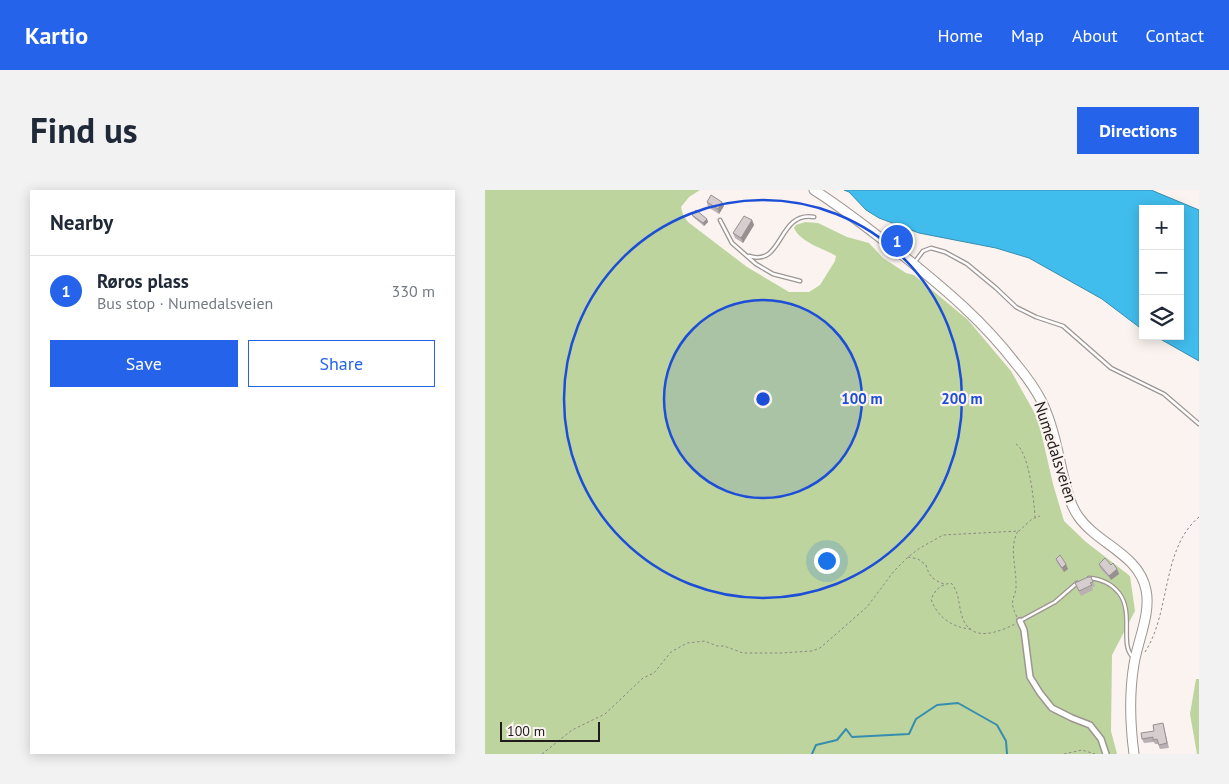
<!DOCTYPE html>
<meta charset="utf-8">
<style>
:root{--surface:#fff;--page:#f2f2f3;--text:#1f2937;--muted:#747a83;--line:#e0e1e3;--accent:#2563eb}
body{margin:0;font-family:"PT Sans",sans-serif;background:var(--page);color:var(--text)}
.controls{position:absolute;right:15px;top:15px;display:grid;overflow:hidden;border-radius:0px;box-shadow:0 2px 12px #0003}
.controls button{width:45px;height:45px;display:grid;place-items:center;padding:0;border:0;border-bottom:1px solid var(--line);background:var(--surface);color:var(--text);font:25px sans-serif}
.scale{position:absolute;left:15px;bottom:12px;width:100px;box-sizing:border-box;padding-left:5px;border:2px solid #1f1c1b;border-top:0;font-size:14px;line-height:18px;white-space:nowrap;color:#1f1c1b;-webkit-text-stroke:4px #faf3ef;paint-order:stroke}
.you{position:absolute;left:341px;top:370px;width:18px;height:18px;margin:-12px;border:4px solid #fff;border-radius:50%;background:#1a73e8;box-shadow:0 0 0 8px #1a73e833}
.badge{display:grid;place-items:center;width:32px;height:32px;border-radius:50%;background:var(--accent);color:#fff;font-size:16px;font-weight:700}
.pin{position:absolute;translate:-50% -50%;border:2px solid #fff;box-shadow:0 1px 5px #0006}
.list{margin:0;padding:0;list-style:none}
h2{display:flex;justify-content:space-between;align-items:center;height:65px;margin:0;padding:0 20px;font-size:21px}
h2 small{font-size:16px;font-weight:400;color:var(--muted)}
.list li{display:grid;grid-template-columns:32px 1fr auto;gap:15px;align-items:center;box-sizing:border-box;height:70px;padding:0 20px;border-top:1px solid var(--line)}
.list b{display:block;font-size:19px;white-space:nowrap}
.list p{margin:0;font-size:16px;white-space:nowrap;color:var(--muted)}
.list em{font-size:16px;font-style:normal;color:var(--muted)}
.actions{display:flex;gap:10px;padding:15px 20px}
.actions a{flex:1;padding:11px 0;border:1px solid var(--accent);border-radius:0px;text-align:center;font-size:18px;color:var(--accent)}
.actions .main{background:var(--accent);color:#fff}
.icon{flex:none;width:28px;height:28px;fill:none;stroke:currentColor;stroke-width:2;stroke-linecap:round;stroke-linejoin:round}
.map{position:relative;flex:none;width:714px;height:564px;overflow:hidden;border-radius:0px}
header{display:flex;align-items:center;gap:30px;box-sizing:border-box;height:70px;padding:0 25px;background:var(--accent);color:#fff}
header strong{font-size:24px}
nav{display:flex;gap:28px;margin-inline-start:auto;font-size:18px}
.intro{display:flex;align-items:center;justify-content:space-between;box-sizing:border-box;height:120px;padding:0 30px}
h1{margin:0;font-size:35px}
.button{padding:12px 22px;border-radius:0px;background:var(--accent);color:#fff;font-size:18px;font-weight:700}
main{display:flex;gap:30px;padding:0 30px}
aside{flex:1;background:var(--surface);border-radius:0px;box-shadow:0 2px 12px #0003}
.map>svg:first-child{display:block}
.green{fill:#bdd49e}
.water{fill:#41bded;stroke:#378dae}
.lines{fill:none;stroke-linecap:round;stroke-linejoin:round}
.stream{stroke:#378dae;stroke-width:2}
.service-casing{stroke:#9d9592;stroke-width:5}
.minor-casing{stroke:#9d9592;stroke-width:8}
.primary-casing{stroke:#9d9592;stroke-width:11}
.path{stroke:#8c8785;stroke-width:1;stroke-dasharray:2.5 2.5;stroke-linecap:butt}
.service{stroke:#fff;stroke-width:2.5}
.minor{stroke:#fff;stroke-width:5}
.primary{stroke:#fff;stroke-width:9}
.wall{fill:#b8b0b2}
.shaded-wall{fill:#969091}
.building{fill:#d6cdcf;stroke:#969091}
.ring{fill:none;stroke:#1d4ed8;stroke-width:2.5}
.labels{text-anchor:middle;stroke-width:4.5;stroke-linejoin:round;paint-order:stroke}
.street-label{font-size:16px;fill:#1f1c1b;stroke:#faf3ef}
.centre{fill:#1d4ed8;stroke:#faf3ef;stroke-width:2.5}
.ring-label{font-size:15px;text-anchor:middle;font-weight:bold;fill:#1d4ed8;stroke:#faf3ef;stroke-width:4.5;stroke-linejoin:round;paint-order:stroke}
</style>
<header>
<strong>Kartio</strong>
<nav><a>Home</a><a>Map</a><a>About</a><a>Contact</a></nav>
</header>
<div class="intro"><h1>Find us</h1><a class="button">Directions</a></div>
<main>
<aside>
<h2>Nearby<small></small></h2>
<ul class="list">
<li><span class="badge">1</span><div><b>Røros plass</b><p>Bus stop · Numedalsveien</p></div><em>330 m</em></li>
</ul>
<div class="actions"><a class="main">Save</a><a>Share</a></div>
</aside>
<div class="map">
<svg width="714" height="564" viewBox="0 0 714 564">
<rect width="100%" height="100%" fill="#faf3ef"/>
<!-- green -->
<g class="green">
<path d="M0,0h215l-11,7 -8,10 2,8 5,7 59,45 42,25h20l11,-7 15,-24 1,-5c-13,-8 -35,-13 -42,-28l2,-3 9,-3 13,1 29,14 22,6 14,15 23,15 8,2 54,45 43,51 27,48 15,65 11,37 22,21 44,34 5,35 -23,44 -1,76 6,23h-632z"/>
<path d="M711,489h3v75h-2l-7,-40z"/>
</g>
<!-- water -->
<path class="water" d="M359,0h307l48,20v151l-44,-25h25v-127h-37v121l-41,-31 -73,-41 -33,-10 -77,-15 -40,-15 -13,-8 -17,-18z"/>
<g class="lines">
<!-- stream -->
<path class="stream" d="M327,564l4,-9 21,-5 9,-11 6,8 57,-3 7,-15 21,-14 21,-2 39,22 9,16 1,13"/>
<!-- service casing -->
<g class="service-casing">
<g id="service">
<path d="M235,30l12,23 24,21 17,10 27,7"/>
<path d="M264,66c35,11 28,-45 65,-39"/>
<path d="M429,73l9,-12 8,-3 14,4 22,12 29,24 20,19 20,10 27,9 48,42 53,26 35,30"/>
<path d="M604,388c13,1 22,5 30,15 15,19 1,51 13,63"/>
<path d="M535,431l35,-19 22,-19"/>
</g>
</g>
<!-- minor casing -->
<g class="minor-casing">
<path id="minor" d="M535,431l4,9 6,47 10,16 12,15 20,10 18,7 11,14 5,15"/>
</g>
<!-- primary casing -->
<g class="primary-casing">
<path id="primary" d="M329,0c32,20 61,44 91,67 41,33 79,65 111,107 10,12 19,24 26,38 10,21 15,45 20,68 4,16 7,33 16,46 19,28 61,38 68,74 5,23 -8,50 -12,74 -5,30 -4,60 0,90"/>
</g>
<!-- path -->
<g class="path">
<path d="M531,254c13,8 18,57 19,73"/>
<path d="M423,367l10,2 8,6c3,11 7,15 18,19"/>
<path d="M532,427c-10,-19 0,-18 -1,-34 0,-17 -7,-36 2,-52"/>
<path d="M486,439c-18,-1 -34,-12 -40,-30 5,-10 9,-14 20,-16 9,10 7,21 11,33 8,27 35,17 53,8"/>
<path d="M660,462c26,-40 16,-103 54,-135"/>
<path d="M57,564l30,-24 33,-16 38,-36 11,-5 17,-21 16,-9 18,-2 12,5h7l19,7h38l31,-2 8,-3 47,-41 27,-36 14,-14 12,-9 23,-13 76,-4 13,-12 8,-3"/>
<path d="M579,564l18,-4 13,4"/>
</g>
<!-- service -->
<use href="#service" class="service"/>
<!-- minor -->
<use href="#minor" class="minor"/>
<!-- primary -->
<use href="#primary" class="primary"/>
</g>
<!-- wall -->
<g class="wall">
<path d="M222,12h15l2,4 -5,8 -11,-7z"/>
<path d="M207,25l15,4 1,3 -4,4 -11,-9z"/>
<path d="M267,30l2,5 -11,18 -8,-5 -2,-5z"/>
<path d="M571,369l12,10 -4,3 -7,-9z"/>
<path d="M614,374l12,1 6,4 2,5 -8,6 -11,-12z"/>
<path d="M606,387l4,9 -3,1 1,3 -12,6 -6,-13z"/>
<path d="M679,537l5,21 -9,1 -2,-5h-3l-1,-2 -10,1 -2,-4 12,-8z"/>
</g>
<!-- shaded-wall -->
<g class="shaded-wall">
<path d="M237,12l2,4 -5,8 -1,-5z"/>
<path d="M222,29l1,3 -4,4 -1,-3z"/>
<path d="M267,30l2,5 -11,18 -2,-5z"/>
<path d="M581,374l2,5 -4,3 -2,-4z"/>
<path d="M632,379l2,5 -8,6 -2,-4z"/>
</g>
<!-- building -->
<g class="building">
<path d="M226,5l11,7 -4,7 -11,-7z"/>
<path d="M211,20l11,9 -4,4 -11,-8z"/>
<path d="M259,26l8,4 -11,18 -8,-5z"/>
<path d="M575,365l6,9 -4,4 -6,-9z"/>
<path d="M620,368l6,7 2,-2 4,6 -8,7 -10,-12z"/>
<path d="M603,387h3l2,5 -3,1 2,2 -13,6 -4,-8z"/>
<path d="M678,533l4,20 -8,2 -2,-6 -4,1v-3l-11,2 -1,-6 13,-2 -1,-6z"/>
</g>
<!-- distance rings -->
<circle cx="278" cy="209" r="99" fill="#1d4ed8" fill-opacity=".12"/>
<g class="ring">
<circle cx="278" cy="209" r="99"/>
<circle cx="278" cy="209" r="199"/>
</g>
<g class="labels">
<!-- street labels -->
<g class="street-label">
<text transform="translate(571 262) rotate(72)" y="6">Numedalsveien</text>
</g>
</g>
<circle cx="278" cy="209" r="8" class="centre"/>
<g class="ring-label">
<text x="377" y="214">100 m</text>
<text x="477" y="214">200 m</text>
</g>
</svg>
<div class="controls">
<button>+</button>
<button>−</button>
<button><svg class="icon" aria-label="layers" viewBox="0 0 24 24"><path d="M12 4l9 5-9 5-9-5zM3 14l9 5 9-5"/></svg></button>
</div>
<div class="scale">100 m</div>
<div class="you"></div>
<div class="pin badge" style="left:412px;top:51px">1</div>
</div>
</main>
